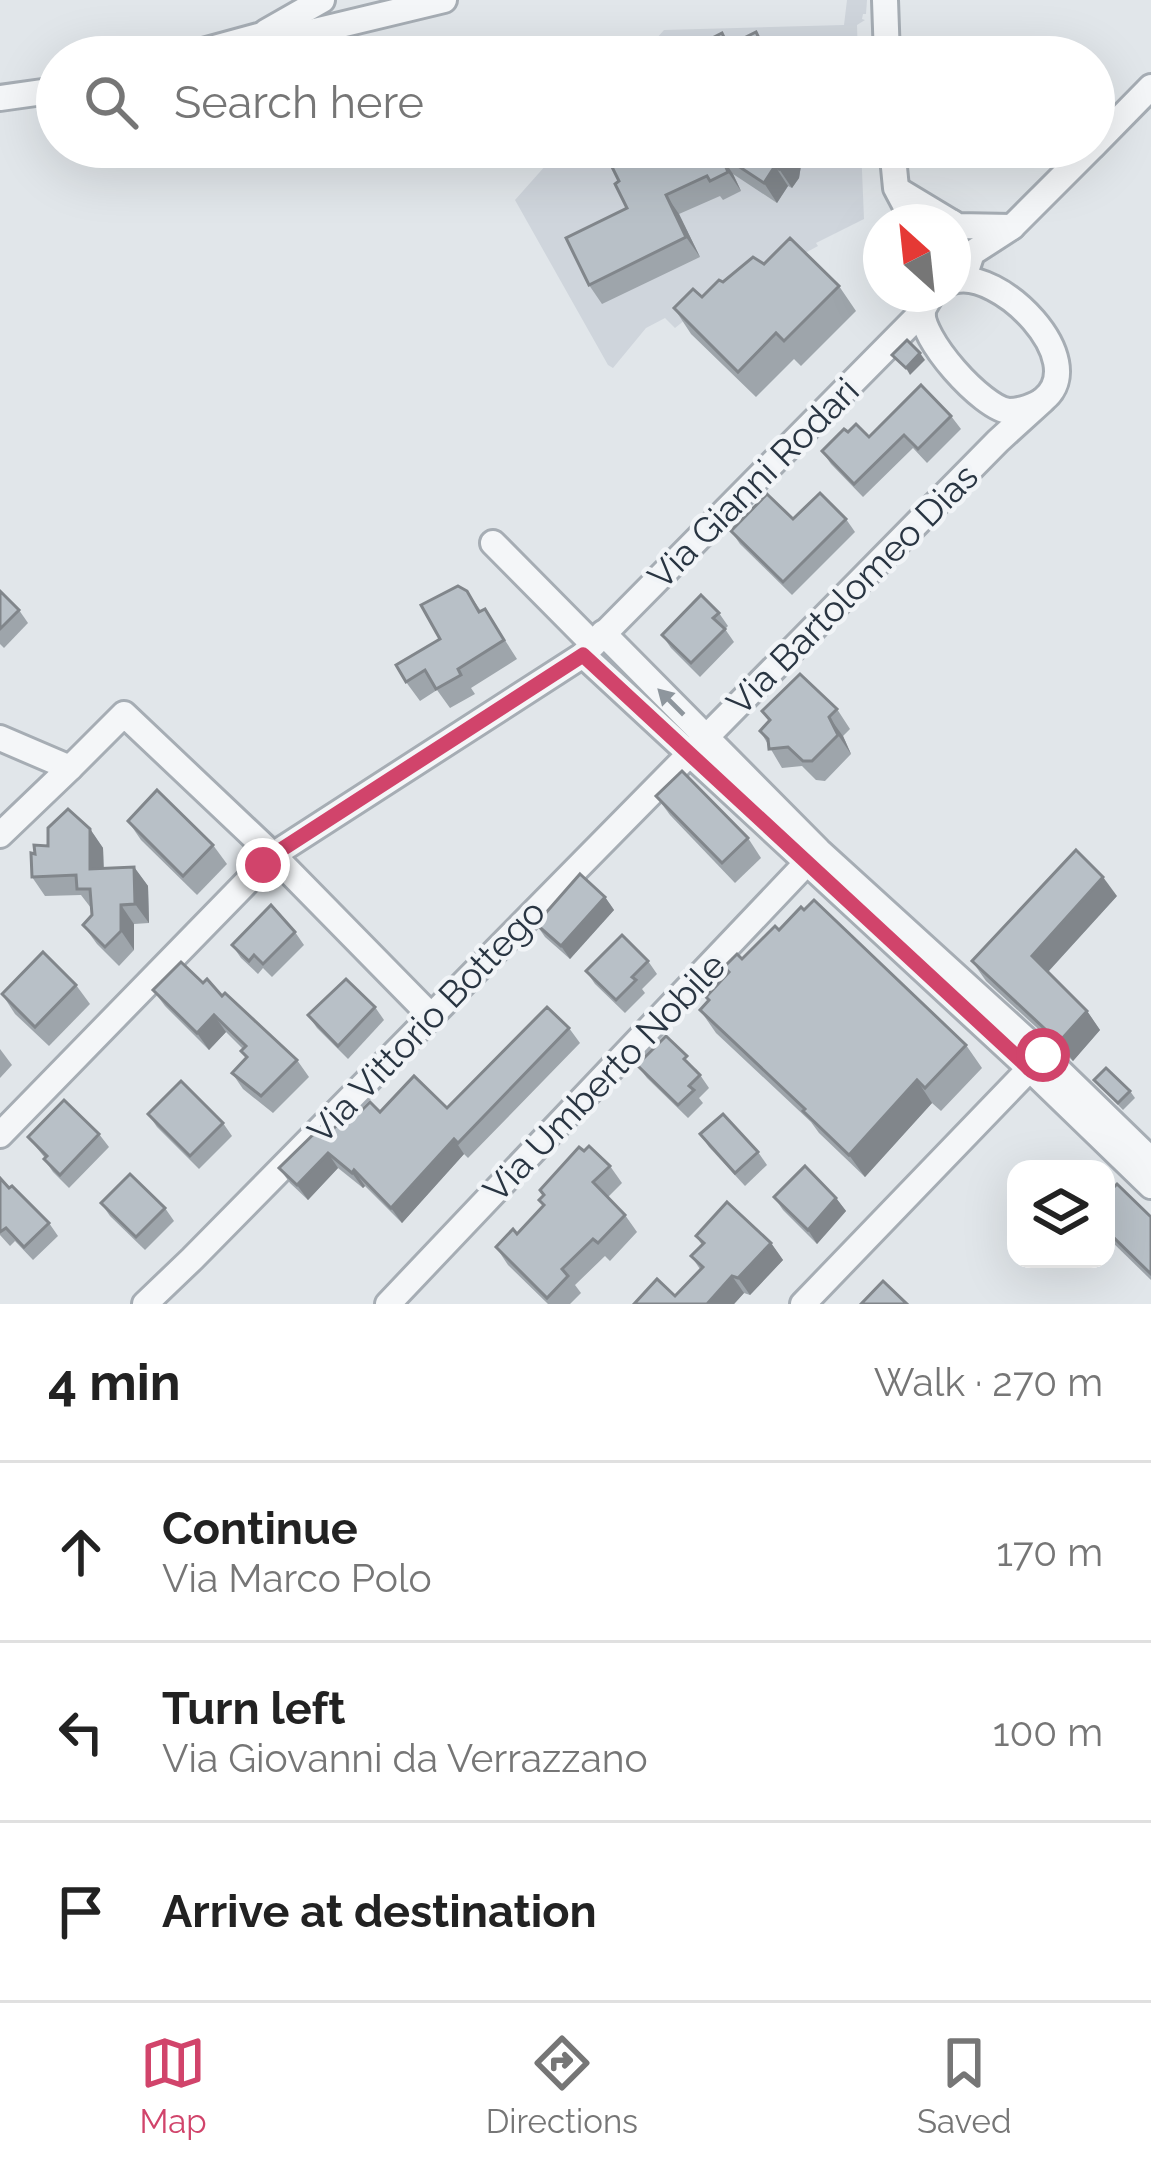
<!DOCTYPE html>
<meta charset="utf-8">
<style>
:root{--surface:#fff;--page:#f6f6f6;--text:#222;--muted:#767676;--line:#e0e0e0;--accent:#d1446b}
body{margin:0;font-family:Raleway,sans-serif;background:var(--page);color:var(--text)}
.controls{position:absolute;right:36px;bottom:36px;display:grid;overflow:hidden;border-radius:24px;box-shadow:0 12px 48px #0002}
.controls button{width:108px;height:108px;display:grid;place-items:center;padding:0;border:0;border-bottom:3px solid var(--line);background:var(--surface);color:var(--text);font:60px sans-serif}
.compass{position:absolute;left:863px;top:204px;width:108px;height:108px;border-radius:50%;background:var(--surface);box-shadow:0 12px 48px #0002;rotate:333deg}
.stop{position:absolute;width:36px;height:36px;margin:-27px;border:9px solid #d1446b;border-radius:50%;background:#fff}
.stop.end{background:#d1446b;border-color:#fff;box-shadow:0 3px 12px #0008}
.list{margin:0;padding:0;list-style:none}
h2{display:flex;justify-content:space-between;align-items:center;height:156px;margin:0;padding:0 48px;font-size:51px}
h2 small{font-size:39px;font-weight:400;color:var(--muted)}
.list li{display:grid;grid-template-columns:78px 1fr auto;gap:36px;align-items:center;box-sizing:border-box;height:180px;padding:0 48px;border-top:3px solid var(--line)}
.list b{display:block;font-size:45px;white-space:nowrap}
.list p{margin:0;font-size:39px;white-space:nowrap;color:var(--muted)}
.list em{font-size:39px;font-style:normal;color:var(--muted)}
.icon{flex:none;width:66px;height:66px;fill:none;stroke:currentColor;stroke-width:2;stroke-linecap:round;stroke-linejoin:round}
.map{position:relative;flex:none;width:1151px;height:1304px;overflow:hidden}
.search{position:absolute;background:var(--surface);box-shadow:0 12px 48px #0002;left:36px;right:36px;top:36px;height:132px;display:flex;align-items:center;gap:30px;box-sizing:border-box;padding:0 42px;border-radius:66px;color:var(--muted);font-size:45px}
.sheet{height:696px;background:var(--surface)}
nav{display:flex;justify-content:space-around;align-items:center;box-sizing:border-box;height:168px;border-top:3px solid var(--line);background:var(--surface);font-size:33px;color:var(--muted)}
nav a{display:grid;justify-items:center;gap:6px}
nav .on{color:var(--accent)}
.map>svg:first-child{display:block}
.built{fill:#cfd5dc}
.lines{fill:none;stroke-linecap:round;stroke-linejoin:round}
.street-casing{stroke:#a6adb4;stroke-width:30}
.street{stroke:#f4f6f8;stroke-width:24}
.wall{fill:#9ea5ab}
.shaded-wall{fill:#81868b}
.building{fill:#b8c0c7;stroke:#81868b;stroke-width:3}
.oneway{fill:#8e969d}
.route{stroke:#d1446b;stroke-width:15}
.labels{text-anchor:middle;stroke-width:9;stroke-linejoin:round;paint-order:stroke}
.street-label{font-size:36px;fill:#293542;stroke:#f1f4f7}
</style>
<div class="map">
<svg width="1151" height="1304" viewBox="0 0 1151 1304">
<rect width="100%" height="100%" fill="#e1e6ea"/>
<!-- built -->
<g class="built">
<path d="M847,0h20l-1,14h-3l-1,5 3,1 -8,5 1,32h-218l24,-27 180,-5z"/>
<path d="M562,147h299l3,72 -48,24 2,3 -127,69 -16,13 -10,-10 -19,10 -33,40 -5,-3 -93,-165z"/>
</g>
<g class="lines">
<!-- street casing -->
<g class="street-casing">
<g id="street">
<path d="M885,0l2,57"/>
<path d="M266,32l56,-32"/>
<path d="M181,57l77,-21 53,-4 133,-32"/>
<path d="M0,98l57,-8"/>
<path d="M1094,145l57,-58"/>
<path d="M892,147l4,41 18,34"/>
<path d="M898,190l53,32"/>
<path d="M953,223l4,3 55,1"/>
<path d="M964,277l8,-24 40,-26 80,-80"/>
<path d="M932,294c-1,2 -8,13 -9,16 -5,27 60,99 86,101 11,0 27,-5 35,-12 47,-39 -45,-132 -91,-118"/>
<path d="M493,543l100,101"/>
<path d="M603,633l216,218 224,204 108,105"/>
<path d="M583,655l447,414 121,117"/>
<path d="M0,738l70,30 54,-54 149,141 157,160"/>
<path d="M0,835l70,-67"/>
<path d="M0,1135l273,-280 310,-200 340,-344"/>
<path d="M145,1304l47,-45 806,-818 44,-40"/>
<path d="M388,1304l429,-452"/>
<path d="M803,1304l238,-247"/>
</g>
</g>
<!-- street -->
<use href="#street" class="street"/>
</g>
<!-- wall -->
<g class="wall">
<path d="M612,147h192l-5,31 -7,10 -4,-2 -11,17 -44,-29 8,17 -18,9 -3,-4 -41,18 21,43 -98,47 -13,-19 38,-77 -8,-27 -1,-22z"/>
<path d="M764,264l75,22 17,25 -55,55 -7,-7 -38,38 -65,-63 -17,-26 28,-11 21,-15z"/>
<path d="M951,416l10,13 -34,34 -14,-15 -50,49 -32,-33 -9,-13 26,-19 21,5z"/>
<path d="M793,519h53l9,13 -63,63 -52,-51 -9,-13z"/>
<path d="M0,591l19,19 9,13 -24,25 -4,-4z"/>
<path d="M467,591l14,20 4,-2 32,50 -46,29 4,6 -25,14 -13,-18 -17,11 -14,-19 34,-43z"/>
<path d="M719,613l9,13 -3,3 9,13 -34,35 -29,-29 -9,-13z"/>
<path d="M837,709l13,20 -7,7 8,18 -26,27 -9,-1 -14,-14 -20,2 -22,-37 9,-10 -7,-10z"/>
<path d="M656,796l92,42 13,20 -26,25 -65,-68z"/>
<path d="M128,821l85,24 14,19 -30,31 -56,-55z"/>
<path d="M90,829l13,19 1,21 30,-2 14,19 1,37 -15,1v26l-15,16 -22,-22 -14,-19 9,-10 -1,-7 -10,-13 -36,1 -13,-19 3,-23 13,-8z"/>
<path d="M1117,896l-69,76 39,39 13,19 -27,31 -87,-80 -14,-20z"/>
<path d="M605,897l9,13 -44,49 -25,-22 -9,-13z"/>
<path d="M779,930l187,115 16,23 -41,43 -9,-8 -67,74 -46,-44 -8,-11 -95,-89 -16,-23 28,-37 -4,-6 18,-8z"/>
<path d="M295,932l9,13 -32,32 -9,-9 -5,6 -17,-16 -9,-13z"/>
<path d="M648,961l9,13 -15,15 3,4 -20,20 -30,-29 -9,-13z"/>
<path d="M203,983l19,13 75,64 12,17 -36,36 -30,-24 -11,-16 14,-15 -5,-7 2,-2 -17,-17 -17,18 -44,-44 -12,-16z"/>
<path d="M76,985l14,19 -41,42 -34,-32 -13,-20z"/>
<path d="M375,1007l9,13 -36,39 -31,-31 -9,-13z"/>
<path d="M569,1028l11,15 -112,115 -4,-4 -62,69 -37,-37 -2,2 -25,-20 -30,32 -18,-17 -11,-15 82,-57 86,-3z"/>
<path d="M0,1049l12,16 -12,13z"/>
<path d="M637,1065l59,4 13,19 -10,10 4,5 -15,15 -41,-40z"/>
<path d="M1094,1080l36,11 5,7 -12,12z"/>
<path d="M148,1114l75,9 9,13 -33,33 -42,-42z"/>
<path d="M99,1134l10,13 -40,41 -16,-16 -9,-13 1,-1 -17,-21z"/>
<path d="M700,1134l58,18 9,13 -22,21 -36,-39z"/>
<path d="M610,1166l12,17 -14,14 17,18 12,17 -27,29 -5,-5 -30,29 6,8 -11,11h-22l-40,-39 -12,-18 21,-13 26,-28 -4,-6 5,-4 -4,-6z"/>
<path d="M0,1178l49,45 9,13 -25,24 -18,-19 -5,5 -10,-11z"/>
<path d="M1106,1195l45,22v63l-45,-44z"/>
<path d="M774,1197l62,1 10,13 -29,33 -34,-34z"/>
<path d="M101,1203l64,5 9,13 -29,29 -35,-34z"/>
<path d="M696,1236l75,7 12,17 -33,35 -6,-2 -10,11h-101l42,-8 25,-27 -9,-13 11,-11z"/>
</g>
<!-- shaded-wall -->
<g class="shaded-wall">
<path d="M787,147h17l-5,31 -7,10 -13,-19z"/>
<path d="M720,154l13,20 8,17 -13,-19z"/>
<path d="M775,166l13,20 -11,17 -13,-20z"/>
<path d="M666,195l13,19 21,43 -14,-20z"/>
<path d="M920,353l5,7 -15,15 -4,-7z"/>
<path d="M829,717l14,19 8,18 -13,-19z"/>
<path d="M90,829l13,19 1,41 -14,-20z"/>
<path d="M134,867l14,19 1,37 -14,-19z"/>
<path d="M1103,877l14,19 -72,79 -13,-19z"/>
<path d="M605,897l9,13 -44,49 -9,-13z"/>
<path d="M121,905l13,19v26l-13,-19z"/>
<path d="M1087,1011l13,19 -27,31 -14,-19z"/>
<path d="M214,1015l12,17 -17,18 -12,-17z"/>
<path d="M917,1080l15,23 -67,74 -16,-22z"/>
<path d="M454,1139l10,15 -62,69 -11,-15z"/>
<path d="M328,1153l10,15 -30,32 -11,-15z"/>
<path d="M354,1170l11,16 -2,2 -11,-15z"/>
<path d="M836,1198l10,13 -29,33 -9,-14z"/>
<path d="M771,1243l12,17 -33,35 -12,-17z"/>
<path d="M732,1276l12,17 -10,11h-27z"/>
</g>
<!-- building -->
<g class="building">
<path d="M756,32l12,25h-93l47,-24 6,13z"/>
<path d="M612,147h175l-2,12 -6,10 -4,-3 -11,17 -44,-29 8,18 -18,9 -3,-5 -41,19 20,42 -97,48 -23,-47 61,-30 -12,-24 4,-3 -9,-18 8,-4z"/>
<path d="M790,238l49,48 -55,55 -8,-8 -38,39 -64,-64 19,-19 9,8 17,-17 4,2 30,-25 11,7z"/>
<path d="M907,340l13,13 -14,15 -14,-13z"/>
<path d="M921,385l30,31 -33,33 -14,-14 -50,49 -32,-33 22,-22 4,3 8,-8 13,13z"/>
<path d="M820,493l26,26 -63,63 -52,-51 36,-37 26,25z"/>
<path d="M458,586l9,5 12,21 6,-3 19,31 -46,29 3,6 -25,14 -11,-19 -19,12 -10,-17 44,-26 -19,-34z"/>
<path d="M0,591l19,19 -19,19z"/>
<path d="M701,595l18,18 -6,5 12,11 -34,34 -29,-28z"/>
<path d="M800,674l37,35 -8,8 9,18 -26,26h-9l-15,-14 -19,2 -1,-10 -8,-8 10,-11 -8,-9z"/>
<path d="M682,771l66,67 -26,25 -66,-67z"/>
<path d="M157,790l56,55 -30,31 -55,-55z"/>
<path d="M68,809l22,20v40l44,-2 1,37 -14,1v26l-16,16 -22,-22 9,-10 -2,-26h-13l-1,-14 -44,2 -1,-24 4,1 -1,-9 14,1v-18z"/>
<path d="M1076,850l27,27 -71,79 55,55 -28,31 -87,-81z"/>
<path d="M580,874l25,23 -44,49 -25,-22z"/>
<path d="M814,900l152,145 -41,43 -8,-8 -68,75 -46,-44 2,-2 -105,-99 9,-10 -3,-3 23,-25 -5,-5 13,-13 5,5 33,-33 4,4 22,-23 3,3z"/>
<path d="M271,905l24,27 -32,32 -9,-9 -5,6 -17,-16z"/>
<path d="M622,935l26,26 -16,16 4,3 -20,20 -30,-29z"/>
<path d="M43,952l33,33 -41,42 -33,-33z"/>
<path d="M181,962l22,21 4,-4 15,17 3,-3 72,67 -36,36 -29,-23 15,-16 -6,-6 5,-5 -32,-31 -17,18 -44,-43z"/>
<path d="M346,979l29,28 -37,39 -30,-31z"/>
<path d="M547,1007l22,21 -111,115 -4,-4 -63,69 -37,-38 -2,3 -24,-20 -31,32 -18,-17 47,-46 7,7 24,-22 4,4 9,-9 10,10 34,-36 33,32z"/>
<path d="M666,1036l21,20 -3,3 16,16 -11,11 5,4 -16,15 -41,-40z"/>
<path d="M1106,1068l24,23 -12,12 -24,-23z"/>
<path d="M181,1081l42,42 -33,33 -42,-42z"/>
<path d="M64,1100l35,34 -39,41 -16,-16 3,-3 -19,-19z"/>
<path d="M723,1114l35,38 -23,21 -35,-39z"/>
<path d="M589,1146l21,20 -17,16 32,33 -27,28 -5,-4 -31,30 6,7 -21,22 -51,-51 17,-18 4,5 27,-29 -5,-5 5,-5 -4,-5 39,-43 5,4z"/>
<path d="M805,1166l31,32 -28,32 -34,-33z"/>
<path d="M130,1174l35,34 -29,29 -35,-34z"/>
<path d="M0,1178l9,10 3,-2 37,37 -25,24 -18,-19 -6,4z"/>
<path d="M1117,1184l34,33v57l-45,-44v-35z"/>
<path d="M727,1202l44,41 -33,35 -6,-2 -25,28h-73l23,-25 18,17 28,-29 -12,-11 13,-13 -8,-7z"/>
<path d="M883,1281l24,23h-46z"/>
</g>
<!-- one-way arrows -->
<defs><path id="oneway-solid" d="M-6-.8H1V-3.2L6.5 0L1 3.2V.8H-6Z" transform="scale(3)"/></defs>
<use class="oneway" href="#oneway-solid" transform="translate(671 702) rotate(-135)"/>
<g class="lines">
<!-- route -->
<path class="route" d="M263,865l10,-10 310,-200 447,414 13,-14"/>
</g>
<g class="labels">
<!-- street labels -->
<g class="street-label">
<text transform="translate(753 483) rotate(-45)" y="13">Via Gianni Rodari</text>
<text transform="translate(852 589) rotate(-45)" y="13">Via Bartolomeo Dias</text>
<text transform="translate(426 1021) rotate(-46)" y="13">Via Vittorio Bottego</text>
<text transform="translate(604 1077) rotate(-46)" y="13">Via Umberto Nobile</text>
</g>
</g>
</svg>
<div class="controls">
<button><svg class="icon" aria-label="layers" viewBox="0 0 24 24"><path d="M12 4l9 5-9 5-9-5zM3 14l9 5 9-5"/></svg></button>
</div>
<svg class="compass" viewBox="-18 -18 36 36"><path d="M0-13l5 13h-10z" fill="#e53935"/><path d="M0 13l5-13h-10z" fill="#767676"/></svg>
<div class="stop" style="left:1043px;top:1055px"></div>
<div class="stop end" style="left:263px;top:865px"></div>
<div class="search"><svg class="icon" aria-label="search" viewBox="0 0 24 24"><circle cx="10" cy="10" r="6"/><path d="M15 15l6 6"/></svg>Search here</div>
</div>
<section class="sheet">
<h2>4 min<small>Walk · 270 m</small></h2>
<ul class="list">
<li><svg class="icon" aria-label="ahead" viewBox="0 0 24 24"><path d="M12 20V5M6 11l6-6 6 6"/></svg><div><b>Continue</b><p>Via Marco Polo</p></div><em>170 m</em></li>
<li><svg class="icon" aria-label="left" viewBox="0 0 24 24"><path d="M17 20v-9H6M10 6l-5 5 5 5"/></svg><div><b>Turn left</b><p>Via Giovanni da Verrazzano</p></div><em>100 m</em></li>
<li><svg class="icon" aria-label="arrive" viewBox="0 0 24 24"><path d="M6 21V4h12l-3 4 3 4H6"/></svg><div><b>Arrive at destination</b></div></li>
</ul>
</section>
<nav>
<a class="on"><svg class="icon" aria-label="map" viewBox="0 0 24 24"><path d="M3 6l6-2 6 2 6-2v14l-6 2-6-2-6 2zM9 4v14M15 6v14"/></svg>Map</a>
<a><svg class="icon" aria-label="directions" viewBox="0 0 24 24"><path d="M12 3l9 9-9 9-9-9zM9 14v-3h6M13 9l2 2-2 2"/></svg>Directions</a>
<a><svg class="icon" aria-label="saved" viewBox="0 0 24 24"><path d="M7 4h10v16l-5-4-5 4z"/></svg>Saved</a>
</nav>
